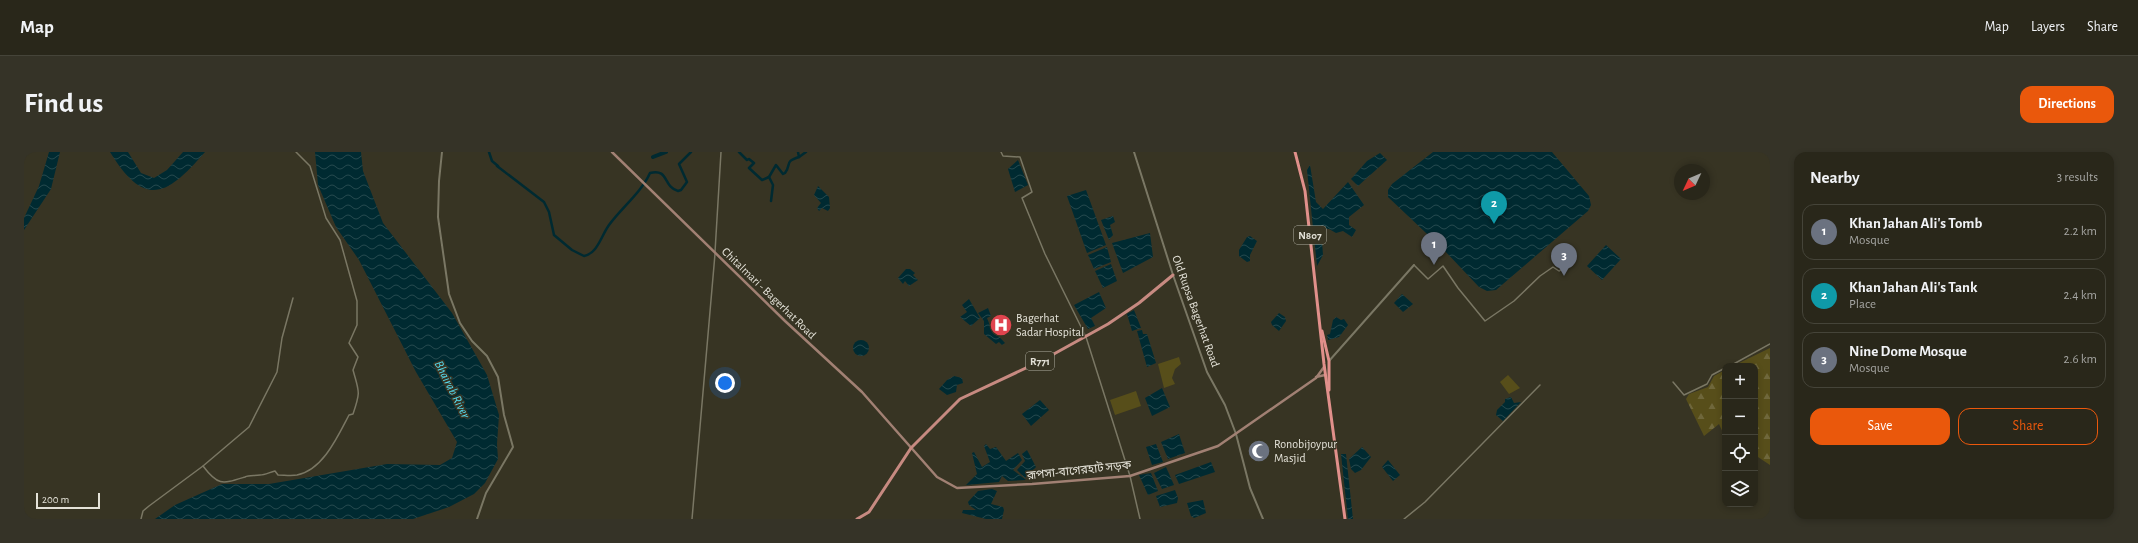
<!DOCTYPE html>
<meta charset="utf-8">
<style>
:root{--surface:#29271a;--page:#353327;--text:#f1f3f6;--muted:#a5a5a2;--line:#454439;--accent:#ea580c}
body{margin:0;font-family:"Alegreya Sans","Noto Sans Bengali",sans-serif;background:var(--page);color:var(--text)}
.controls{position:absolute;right:12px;bottom:12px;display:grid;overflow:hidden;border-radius:8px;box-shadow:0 2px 6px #0003}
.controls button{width:36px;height:36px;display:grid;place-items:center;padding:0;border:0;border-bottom:1px solid var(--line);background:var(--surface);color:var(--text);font:20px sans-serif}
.compass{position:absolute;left:1650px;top:12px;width:36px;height:36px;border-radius:50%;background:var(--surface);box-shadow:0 2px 6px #0003;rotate:226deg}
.scale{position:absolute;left:12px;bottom:10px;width:64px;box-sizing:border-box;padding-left:4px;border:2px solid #e4e2d8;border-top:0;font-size:11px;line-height:14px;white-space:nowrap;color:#e4e2d8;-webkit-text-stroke:3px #373423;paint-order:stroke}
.you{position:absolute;left:701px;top:231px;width:14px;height:14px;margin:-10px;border:3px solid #fff;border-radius:50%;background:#1a73e8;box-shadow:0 0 0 6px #1a73e833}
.badge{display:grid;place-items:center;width:26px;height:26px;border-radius:50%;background:var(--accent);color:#fff;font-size:13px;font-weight:700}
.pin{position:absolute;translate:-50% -33px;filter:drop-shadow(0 1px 2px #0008)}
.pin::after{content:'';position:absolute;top:21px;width:14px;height:12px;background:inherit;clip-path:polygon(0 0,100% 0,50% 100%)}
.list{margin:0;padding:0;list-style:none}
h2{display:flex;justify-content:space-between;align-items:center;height:52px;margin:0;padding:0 16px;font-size:17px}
h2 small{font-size:13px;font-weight:400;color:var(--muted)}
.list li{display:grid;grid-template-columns:26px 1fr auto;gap:12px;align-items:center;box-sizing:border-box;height:56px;margin:0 8px 8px;padding:0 8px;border:1px solid var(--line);border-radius:12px}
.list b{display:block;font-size:15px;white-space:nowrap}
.list p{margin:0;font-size:13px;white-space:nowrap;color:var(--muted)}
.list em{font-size:13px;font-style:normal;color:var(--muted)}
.actions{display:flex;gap:8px;padding:12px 16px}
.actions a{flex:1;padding:9px 0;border:1px solid var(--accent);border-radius:12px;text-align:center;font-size:14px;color:var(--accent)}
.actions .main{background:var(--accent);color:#fff}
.icon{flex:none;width:22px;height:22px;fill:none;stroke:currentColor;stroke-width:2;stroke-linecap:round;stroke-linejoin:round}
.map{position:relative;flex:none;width:1746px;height:367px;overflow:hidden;border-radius:12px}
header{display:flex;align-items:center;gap:24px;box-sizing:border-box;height:56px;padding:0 20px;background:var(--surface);border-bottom:1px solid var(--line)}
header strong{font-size:19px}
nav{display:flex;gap:22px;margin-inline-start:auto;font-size:14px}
.intro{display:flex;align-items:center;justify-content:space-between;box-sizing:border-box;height:96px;padding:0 24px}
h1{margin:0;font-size:28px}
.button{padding:10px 18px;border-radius:12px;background:var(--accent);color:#fff;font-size:14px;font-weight:700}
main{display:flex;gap:24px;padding:0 24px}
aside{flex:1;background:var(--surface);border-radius:12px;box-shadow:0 2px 6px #0003}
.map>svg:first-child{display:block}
.forest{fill:url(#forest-firs)}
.park{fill:#574e1a}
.water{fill:url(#water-waves)}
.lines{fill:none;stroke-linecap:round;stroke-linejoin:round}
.canal{stroke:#002a31;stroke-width:2.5}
.river{stroke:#002a31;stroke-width:4}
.minor{stroke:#7a7764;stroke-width:1.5}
.tertiary{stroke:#7a7764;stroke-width:2}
.secondary{stroke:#a18073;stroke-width:2.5}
.primary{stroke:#c78a81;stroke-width:3}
.trunk{stroke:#e1908b;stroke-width:3}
.labels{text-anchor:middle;stroke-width:3;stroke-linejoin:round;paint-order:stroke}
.shield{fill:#373423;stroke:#b0aea2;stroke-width:1}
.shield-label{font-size:11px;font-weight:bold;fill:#e4e2d8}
.street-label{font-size:12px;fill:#e4e2d8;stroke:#373423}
.poi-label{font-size:12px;fill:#e4e2d8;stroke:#373423;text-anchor:start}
.water-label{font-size:13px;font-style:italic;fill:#54dcf1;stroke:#373423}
</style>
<header>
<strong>Map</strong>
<nav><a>Map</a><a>Layers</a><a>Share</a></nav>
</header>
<div class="intro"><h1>Find us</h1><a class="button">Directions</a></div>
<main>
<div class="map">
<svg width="1746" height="367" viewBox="0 0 1746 367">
<defs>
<pattern id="forest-firs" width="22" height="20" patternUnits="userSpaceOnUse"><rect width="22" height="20" fill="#574e1a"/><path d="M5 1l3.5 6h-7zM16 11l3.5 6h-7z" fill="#6f673b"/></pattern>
<pattern id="water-waves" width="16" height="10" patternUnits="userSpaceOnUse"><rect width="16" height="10" fill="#002a31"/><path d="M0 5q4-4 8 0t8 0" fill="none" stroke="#25494e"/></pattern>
</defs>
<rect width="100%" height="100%" fill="#373423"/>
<!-- forest -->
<g class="forest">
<path d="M1746,196v117l-15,-10v-7l3,-3 -3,-9v-70h-22z"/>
<path d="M1701,218v67l-6,-13 -15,12 -18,-37 3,-5 19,-7 6,-11z"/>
</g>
<!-- park -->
<g class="park">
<path d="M1155,205l2,7 -6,5 -3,9 3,6 -11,4 -6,-24z"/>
<path d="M1484,223l12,13 -11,6 -9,-12z"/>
<path d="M1112,239l5,15 -26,9 -5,-15z"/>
</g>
<!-- water -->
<g class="water">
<path d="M25,0h11l-9,37 -27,41v-12l15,-32z"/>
<path d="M86,0h18l13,21 13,5 13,-8 16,-18h22c-38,44 -60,57 -95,0z"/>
<path d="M291,0h46l2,19 20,52 69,90 35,62 12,40 -2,29 1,15 -13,24 -11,11 -25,13 -36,12h-258l20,-14 47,-21h47l118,-20 53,1 12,-7 5,-16 -41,-70 -57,-112 -23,-33 -18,-42z"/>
<path d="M1409,0h119l37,44 2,9 -3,6 -92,79 -9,1 -8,-4 -35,-37 -56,-53v-7l4,-6z"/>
<path d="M1356,1l7,7 -29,26 -7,-7 16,-18z"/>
<path d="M994,8l10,25 -13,7 -7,-23z"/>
<path d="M1286,13l6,37 7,7 25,-27 16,23 -15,12v8l7,5 -4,7 -9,-6 -7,2 -7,-4 -8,-1 2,27 -6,11 -10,-96z"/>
<path d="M794,34l11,11 1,11 -2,3 -6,-3 -3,3 -2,-3 4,-5 -7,-8z"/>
<path d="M1062,38l20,55 -19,8 -20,-57z"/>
<path d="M1089,64l2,6 -5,3 3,10 -4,5 -8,-20z"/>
<path d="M1126,81l3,24 -30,16 -11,-30z"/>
<path d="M1226,84l7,5 -7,14v6l-3,1 -8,-6v-6l8,-13z"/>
<path d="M1582,93l15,14 -19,21 -15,-14z"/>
<path d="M1083,95l4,15 -17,7 -6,-14z"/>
<path d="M1087,112l6,17 -14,7 -8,-17z"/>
<path d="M882,117h4l5,4 -2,2 5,5 -9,6 -4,-5 -2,3 -5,-6z"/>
<path d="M1075,140l7,16 -15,10 4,8 -7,3 -14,-24z"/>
<path d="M1378,142l11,10 -10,8 -9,-9z"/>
<path d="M945,147l11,19 -9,8 -11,-9 7,-5 -5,-7z"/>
<path d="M964,156l3,8 -4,2 4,10 14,15 -3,2 -3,-3 -3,2 -12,-10v-13l-6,-8z"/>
<path d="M1110,158l7,18 -9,3 -5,-17z"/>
<path d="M1255,161l6,4 1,4 -7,10 -7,-6 -1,-3z"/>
<path d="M1312,165l5,3 3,-1 4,6 -9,12 -11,3 -1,-5 3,-1 3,-14z"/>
<path d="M1118,178l1,4h4l9,29 -9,4 -10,-36z"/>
<circle cx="837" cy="196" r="8"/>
<path d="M930,224l8,2 1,5 -6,2 -1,7 -9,3 -8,-6 8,-9z"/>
<path d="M1138,236l8,19 -18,9 -7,-18z"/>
<path d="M1487,245l3,6 7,-1 -18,19 -7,-6 1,-5 8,-8v-3z"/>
<path d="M1016,248l9,10 -18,16 -9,-12z"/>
<path d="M1155,282l6,19 -17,6 -7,-17z"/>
<path d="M962,292l4,5 6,-2 10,14 12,-8 4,7 -9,10 13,10 -18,1 -6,-5 -3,6 -33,3 11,-11 -5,-21 2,-1 8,15 8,-5 -6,-16z"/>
<path d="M1132,292l7,18 -11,3 -6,-18z"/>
<path d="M1338,295l9,10 -10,13 -6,3 -4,-4 -2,-10z"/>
<path d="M1003,298l9,17 -11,11 -8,-8 8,-9 -3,-7z"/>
<path d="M1317,302h5l7,65h-5z"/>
<path d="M1364,308l12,15 -7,6 -11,-14z"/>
<path d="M1187,310l4,10 -36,12 -4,-9z"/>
<path d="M1142,315l8,18 -12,4 -8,-16z"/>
<path d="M1127,321l7,18 -10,4 -9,-20z"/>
<path d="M968,337l5,2 -6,13 12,3 1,3 -2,9h-16l-24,-6 1,-3h13l-7,-5 -1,-3 10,-11z"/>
<path d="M1151,338l3,8 -1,5 -17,4 -4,-11z"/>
<path d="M1179,348l3,13 -12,5 -3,-2 -4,-13z"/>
</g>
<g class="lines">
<!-- canal -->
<g class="canal">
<path d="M465,0l3,9 6,5"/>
<path d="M715,0l8,8 2,-1 5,4 -5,5 13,12 7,-3"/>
<path d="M775,5l7,-5"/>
<path d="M473,14l47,36 5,10 5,23 18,15 12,6c14,-3 17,-20 25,-31 12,-17 32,-32 41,-52 19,-5 13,14 28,18l3,-1 6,-8 -8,-18 12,-12"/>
<path d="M747,49l2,-16 -4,-8 7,-12 7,9 2,-1c7,-10 -1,-11 14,-16l-1,-5"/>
</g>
<!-- river -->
<path class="river" d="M629,5l13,-5"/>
<!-- minor -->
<g class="minor">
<path d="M977,0l2,4 17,1 12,35 -10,6 23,56 41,83 44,139 10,43"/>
<path d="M691,100l6,-100"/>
<path d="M1390,113l14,14 15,-13 15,22 27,33 29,-20 26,-25 13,-9 6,4 5,-3"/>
<path d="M1706,214l40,-22"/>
<path d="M1649,230l11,13 23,-11 5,-9 13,-7"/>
<path d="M179,314c15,20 19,18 42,11 4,-2 10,-1 15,-2 5,0 10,-3 15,-4l3,4c6,0 13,1 19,0 26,-5 41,-39 52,-60l4,-1c8,-23 6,-22 0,-44l5,-13 -9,-14 8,-18v-24l-17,-61 -14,-22 -16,-52 -14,-14"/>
<path d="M117,367l2,-8 6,-5 54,-40 46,-39 28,-55 5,-34 11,-40"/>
<path d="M668,367l23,-265"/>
<path d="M1380,367l21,-17 115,-117"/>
</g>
<!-- tertiary -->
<g class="tertiary">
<path d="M418,0l-3,29 -1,36 11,77 11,29 12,18 15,15 11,21 6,38 9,32 -27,46 -9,26"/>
<path d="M1110,0l39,123 34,97 18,33 11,29 14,54 13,31"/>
<path d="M1305,209l85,-96"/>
</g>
<!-- secondary -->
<g class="secondary">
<path d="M588,0l173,169 77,71 75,85 20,11 75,-4 98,-8 88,-30 98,-68 8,-11"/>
<path d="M1292,225l9,-2"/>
</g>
<!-- primary -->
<path class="primary" d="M833,367l12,-7 42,-64 49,-49 83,-39 65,-36 31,-21 34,-28"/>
<!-- trunk -->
<g class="trunk">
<path d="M1271,0l10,39 19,173 21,155"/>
<path d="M1298,179l7,30v29"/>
</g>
</g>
<!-- icons -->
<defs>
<g id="hospital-disc" transform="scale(1.15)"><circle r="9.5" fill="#e0444e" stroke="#373423"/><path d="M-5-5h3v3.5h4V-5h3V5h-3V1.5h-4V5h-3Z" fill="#fff"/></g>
<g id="mosque-disc" transform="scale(1.15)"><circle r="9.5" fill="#6b7280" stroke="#373423"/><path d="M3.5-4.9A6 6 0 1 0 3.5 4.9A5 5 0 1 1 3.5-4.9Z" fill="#fff"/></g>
</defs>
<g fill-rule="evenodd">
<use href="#hospital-disc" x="977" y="173"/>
<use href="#mosque-disc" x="1235" y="299"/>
</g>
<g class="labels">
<!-- shield labels -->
<g class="shield">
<rect x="1270" y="74" width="32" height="18" rx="3"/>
<rect x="1002" y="200" width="28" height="18" rx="3"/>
</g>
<g class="shield-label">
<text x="1286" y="87">N807</text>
<text x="1016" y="213">R771</text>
</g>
<!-- street labels -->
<g class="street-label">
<text transform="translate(745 141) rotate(44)" y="4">Chitalmari - Bagerhat Road</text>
<text transform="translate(1172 159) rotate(70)" y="4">Old Rupsa Bagerhat Road</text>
<text transform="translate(1055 318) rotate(-6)" y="4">রূপসা-বাগেরহাট সড়ক</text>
</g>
<!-- poi labels -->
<g class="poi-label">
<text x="992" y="170">Bagerhat<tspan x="992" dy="14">Sadar Hospital</tspan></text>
<text x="1250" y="296">Ronobijoypur<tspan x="1250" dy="14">Masjid</tspan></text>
</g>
<!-- water labels -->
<g class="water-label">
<text transform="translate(429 237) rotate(63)" y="5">Bhairab River</text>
</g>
</g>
</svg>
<div class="controls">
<button>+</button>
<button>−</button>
<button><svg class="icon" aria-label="locate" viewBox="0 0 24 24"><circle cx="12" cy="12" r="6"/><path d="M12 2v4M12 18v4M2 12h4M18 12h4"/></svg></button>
<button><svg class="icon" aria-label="layers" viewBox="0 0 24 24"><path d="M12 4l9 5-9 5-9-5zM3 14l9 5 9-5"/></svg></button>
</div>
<svg class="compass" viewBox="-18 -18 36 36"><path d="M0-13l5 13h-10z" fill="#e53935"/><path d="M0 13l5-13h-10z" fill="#a5a5a2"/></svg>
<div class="scale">200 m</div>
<div class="you"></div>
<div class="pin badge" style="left:1410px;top:113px;background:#6b7280">1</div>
<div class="pin badge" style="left:1470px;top:72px;background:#0f9aa8">2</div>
<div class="pin badge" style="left:1540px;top:124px;background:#6b7280">3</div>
</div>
<aside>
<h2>Nearby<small>3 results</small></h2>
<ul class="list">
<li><span class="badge" style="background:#6b7280">1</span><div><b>Khan Jahan Ali's Tomb</b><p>Mosque</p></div><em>2.2 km</em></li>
<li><span class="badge" style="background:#0f9aa8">2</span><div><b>Khan Jahan Ali's Tank</b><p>Place</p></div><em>2.4 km</em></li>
<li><span class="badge" style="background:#6b7280">3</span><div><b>Nine Dome Mosque</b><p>Mosque</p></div><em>2.6 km</em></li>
</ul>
<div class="actions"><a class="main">Save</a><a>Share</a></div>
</aside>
</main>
